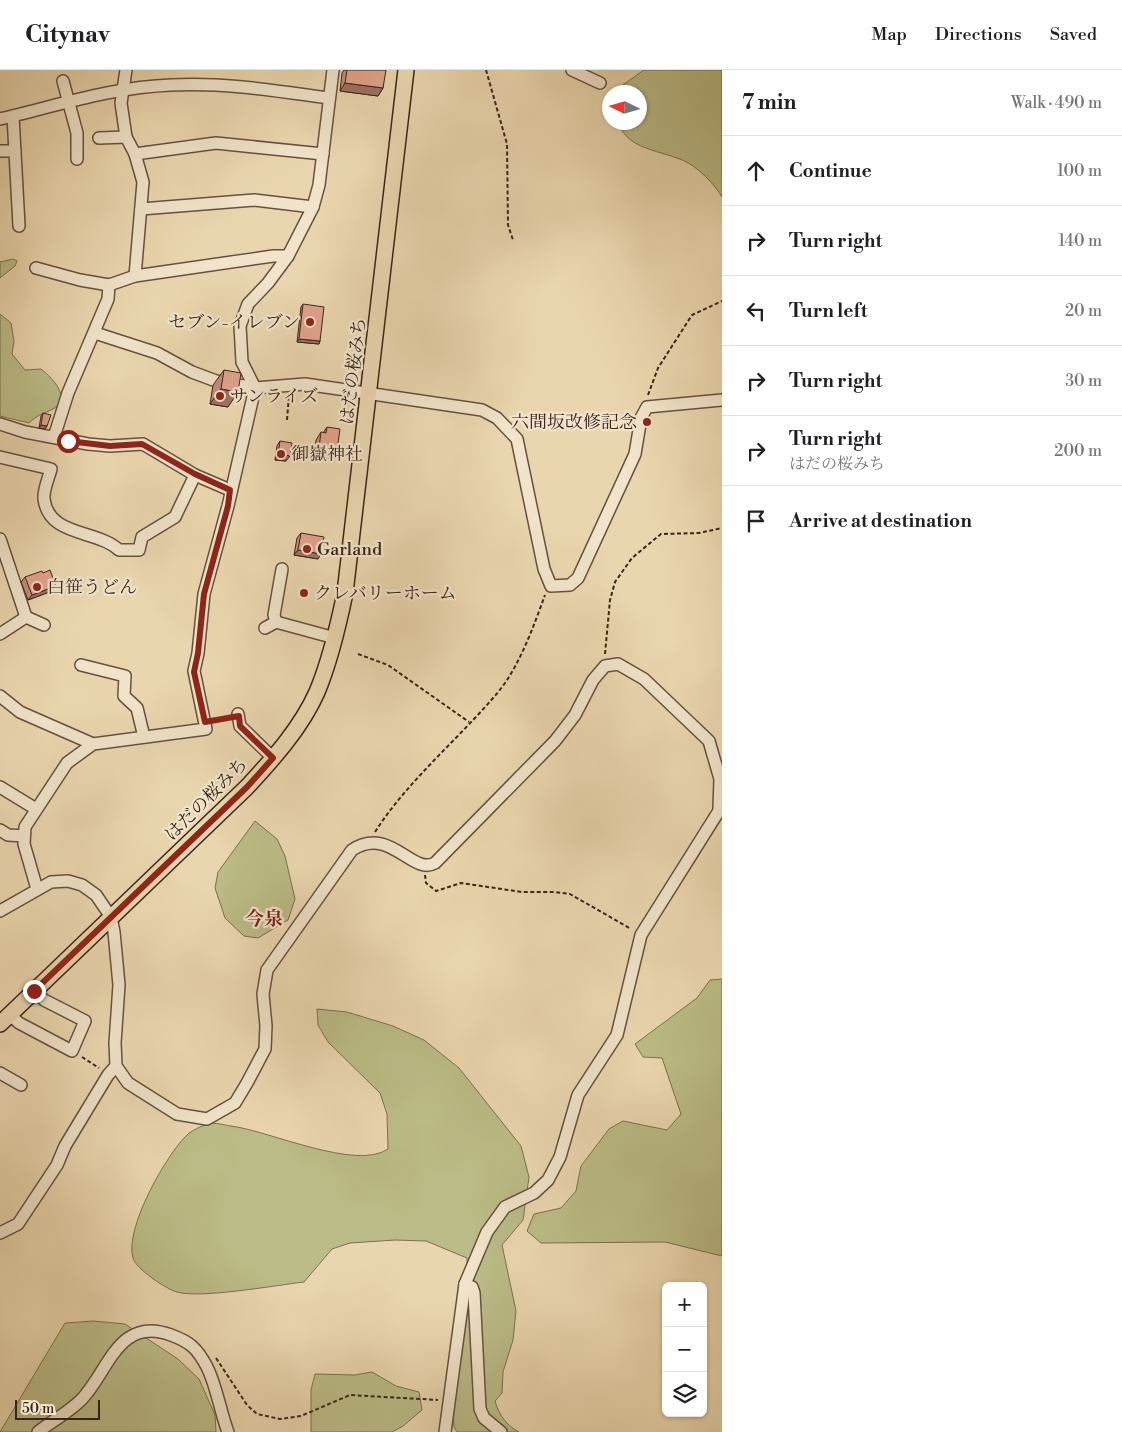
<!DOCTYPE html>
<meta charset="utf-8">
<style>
:root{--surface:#fff;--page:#f2f2f2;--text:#202124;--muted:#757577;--line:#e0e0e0}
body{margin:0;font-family:"Libre Bodoni","Noto Serif JP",serif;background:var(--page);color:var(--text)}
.controls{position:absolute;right:15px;bottom:15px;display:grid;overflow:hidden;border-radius:8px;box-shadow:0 1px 4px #0004}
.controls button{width:45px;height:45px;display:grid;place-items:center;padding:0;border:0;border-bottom:1px solid var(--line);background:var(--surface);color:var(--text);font:25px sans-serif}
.compass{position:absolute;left:602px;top:15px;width:45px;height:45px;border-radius:50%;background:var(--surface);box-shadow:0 1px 4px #0004;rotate:275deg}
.scale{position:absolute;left:15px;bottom:12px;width:85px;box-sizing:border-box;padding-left:5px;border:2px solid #3a251d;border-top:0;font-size:14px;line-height:18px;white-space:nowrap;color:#3a251d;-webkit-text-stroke:4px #f1e4ca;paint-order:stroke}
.stop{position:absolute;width:15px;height:15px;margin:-11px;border:4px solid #8f2418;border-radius:50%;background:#fff}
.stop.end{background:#8f2418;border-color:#fff;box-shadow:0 1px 5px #0008}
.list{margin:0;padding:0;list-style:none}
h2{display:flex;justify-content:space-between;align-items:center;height:65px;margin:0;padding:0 20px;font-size:21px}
h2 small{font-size:16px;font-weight:400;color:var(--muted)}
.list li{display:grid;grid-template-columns:32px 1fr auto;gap:15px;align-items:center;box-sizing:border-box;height:70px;padding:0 20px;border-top:1px solid var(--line)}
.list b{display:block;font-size:19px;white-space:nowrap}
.list p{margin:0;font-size:16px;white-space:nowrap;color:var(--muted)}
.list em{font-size:16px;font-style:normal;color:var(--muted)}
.icon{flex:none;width:28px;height:28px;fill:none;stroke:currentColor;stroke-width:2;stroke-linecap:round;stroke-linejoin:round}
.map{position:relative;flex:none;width:722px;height:1362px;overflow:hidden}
header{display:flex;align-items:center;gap:30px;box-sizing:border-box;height:70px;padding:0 25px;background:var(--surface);border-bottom:1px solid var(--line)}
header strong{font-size:24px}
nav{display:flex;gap:28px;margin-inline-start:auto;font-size:18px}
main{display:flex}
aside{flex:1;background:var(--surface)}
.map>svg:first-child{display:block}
.green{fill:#bbbc87;stroke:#7a7052}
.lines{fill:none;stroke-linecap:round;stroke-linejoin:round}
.minor-casing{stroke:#665141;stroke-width:14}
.major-casing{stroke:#3a251d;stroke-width:18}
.path{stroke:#3a251d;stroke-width:2;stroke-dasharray:4 2.5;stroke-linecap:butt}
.minor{stroke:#f1e4ca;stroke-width:11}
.major{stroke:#ead6ae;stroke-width:15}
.wall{fill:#c28c79;stroke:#3a251d}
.shaded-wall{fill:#9e7263;stroke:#3a251d}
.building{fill:#e2a38d;stroke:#3a251d}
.route{stroke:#8f2418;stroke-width:6}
.poi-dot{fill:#8f2418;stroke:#f1e4ca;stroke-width:2}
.labels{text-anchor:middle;stroke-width:4.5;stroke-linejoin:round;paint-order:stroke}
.poi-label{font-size:18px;fill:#3a251d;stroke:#f1e4ca;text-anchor:start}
.street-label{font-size:18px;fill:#3a251d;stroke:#f1e4ca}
.neighbourhood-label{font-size:19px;font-weight:bold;fill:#7a1f14;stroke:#f1e4ca}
</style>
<header>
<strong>Citynav</strong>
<nav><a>Map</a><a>Directions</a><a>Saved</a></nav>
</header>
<main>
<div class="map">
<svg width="722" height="1362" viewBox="0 0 722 1362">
<rect width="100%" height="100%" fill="#ead6ae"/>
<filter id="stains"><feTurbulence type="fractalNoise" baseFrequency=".004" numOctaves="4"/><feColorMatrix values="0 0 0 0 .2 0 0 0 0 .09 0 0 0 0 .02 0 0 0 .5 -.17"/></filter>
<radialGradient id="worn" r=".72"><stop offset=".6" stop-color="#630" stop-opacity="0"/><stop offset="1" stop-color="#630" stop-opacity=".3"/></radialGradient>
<!-- green -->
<g class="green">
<path d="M644,0h78v127c-7,-12 -18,-23 -29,-31 -22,-16 -66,-13 -74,-43l21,-1v-30h-21l1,-5z"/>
<path d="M13,189l4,2 -2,5 -15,12v-16z"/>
<path d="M0,244l11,9 3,18 -2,13 13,16 16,-1c10,8 32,29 12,40 -10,5 -16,6 -24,14l-29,-7z"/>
<path d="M255,751l22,18 8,17 10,43 -7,21 -30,18 -14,-2 -19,-18 -10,-30 3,-16z"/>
<path d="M722,909v277l-57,-14 -124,1 -14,-12 7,-17 27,-6 15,-17 5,-25 28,-37 14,-8 44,9 14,-16 -19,-56 -19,-1 -8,-13 62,-46 13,-18z"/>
<path d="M317,939l30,3 46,14 31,14 35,28 62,78 8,31 -6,43 -21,25 14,66 -3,29 -10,32 -1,21 -7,8c4,14 11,24 24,31h-62l-3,-5 -4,-65 3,-30 14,-21v-53l-41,-17 -31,-1 -45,3 -18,6 -28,33c-27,3 -104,17 -127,10 -11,-3 -41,-23 -44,-34 -9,-29 34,-105 55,-124 5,-4 15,-9 21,-10 6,-2 15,1 22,2 39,5 125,45 157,23l-1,-35 -7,-21 -52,-51 -10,-17z"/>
<path d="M93,1251l32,3 53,35 21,20 16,36 1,17h-216l65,-109z"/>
<path d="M372,1302l24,14 23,6 3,18 -19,16 -11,6h-81v-42l4,-16 40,1z"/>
</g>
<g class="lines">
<!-- minor casing -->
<g class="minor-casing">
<g id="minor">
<path d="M126,0l-5,33 5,34 9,17 8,28 -8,94"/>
<path d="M572,0l28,13"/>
<path d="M63,11l14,52v26"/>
<path d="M13,46l6,110"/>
<path d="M0,49c56,-13 113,-32 171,-34 53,-3 106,6 158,13"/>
<path d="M99,68l27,-1"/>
<path d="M0,81h15"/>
<path d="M135,84l81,-11 107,11"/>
<path d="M141,139l113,-9 59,7"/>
<path d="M36,198l44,12 29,5 26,-9 138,-20h15"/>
<path d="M95,263l62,20 35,19 24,9 39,7 50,-4 177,26 15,8 20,21 27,130 7,17 19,-1 8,-7 57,-124 6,-36 6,-11 75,-7"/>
<path d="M0,354l25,8 63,12 22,2 33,-2 52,31 35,15"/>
<path d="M54,367l14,-44 40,-94 1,-14"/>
<path d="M0,387l51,12c-2,8 -8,21 -7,30 5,38 52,30 75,51h20l3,-13 33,-20 20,-42"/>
<path d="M0,469l26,78 18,8"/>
<path d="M276,552l-2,-7 8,-46"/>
<path d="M265,558l11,-6 59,16"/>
<path d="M0,564l26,-17"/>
<path d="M81,595l44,11 -1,20 13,12 7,29"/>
<path d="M0,626l20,16 73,32"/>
<path d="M238,644l2,12 33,32"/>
<path d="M0,717l36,22"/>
<path d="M0,760l8,5 16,1"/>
<path d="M37,819l-13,-45 1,-17 42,-64 26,-19 113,-15 -12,-58 4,-18 6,-59 24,-88 27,-118 -13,-26 -2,-36 8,-22 20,-21 20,-27 25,-49 6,-22 14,-115"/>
<path d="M0,841l51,-29 17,-1 14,4 14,10 15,22 3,15 5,53 -4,58 1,23 12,17 49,31 30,5 28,-16 12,-20 18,-34 1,-23 -3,-32 4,-24 85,-120c38,-25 60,26 83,13l120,-122 20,-26 18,-35 12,-14 13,-2 26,15 65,62 11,38 -1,29"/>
<path d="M10,945l9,8 53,28 13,-30 -41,-21 -10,-9"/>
<path d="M0,1003l21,12"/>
<path d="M0,1163l18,-9 39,-59 8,-19 43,-71 8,-9"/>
<path d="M465,1214l7,3 2,6 6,116 4,9 17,14"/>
<path d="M38,1362c14,-11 31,-20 43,-32 27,-27 37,-85 90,-65 19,7 26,13 36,32 10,20 13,44 21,65"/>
<path d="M445,1362l20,-148 22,-52 18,-25 29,-14 14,-13 12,-23 18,-62 39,-60 24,-100 81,-129"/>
</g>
</g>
<!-- major casing -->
<g class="major-casing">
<path id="major" d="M0,954l247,-237c26,-28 54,-59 70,-95 13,-31 21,-65 28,-99l61,-523"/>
</g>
<!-- path -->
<g class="path">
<path d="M486,0l21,74 1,81 5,15"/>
<path d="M648,325l10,-27 34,-53 30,-14"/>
<path d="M287,350l2,-25"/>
<path d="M358,584l30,11 81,57"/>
<path d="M605,584l5,-54 5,-18 17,-24 29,-24 38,-1 23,-5"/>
<path d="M214,650l13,-2"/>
<path d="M375,762c34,-53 84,-93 124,-141 21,-26 35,-66 46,-96"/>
<path d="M425,805l1,8 10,8 25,-8 61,9h33l15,2 61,35"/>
<path d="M82,987l17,11"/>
<path d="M216,1288l31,47 10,9 23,5 21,-3 49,-21 88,5"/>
</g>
<!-- minor -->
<use href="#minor" class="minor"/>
<!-- major -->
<use href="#major" class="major"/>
</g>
<!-- wall -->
<g class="wall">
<path d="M344,0h39v18l-5,8 -38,-5 2,-18z"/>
<path d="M303,234l17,37 -1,3 -22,-2 4,-35z"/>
<path d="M224,300l4,37 -18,-3 3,-19z"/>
<path d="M43,343l4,13 -2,3 -6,-1 2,-12z"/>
<path d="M327,357l4,31 -17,-2 2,-16 5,-8 2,1z"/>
<path d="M280,371l6,20 -11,-1 2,-14z"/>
<path d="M301,463l17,26 -24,-4 3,-17z"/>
<path d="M25,507l27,14 -24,9 -7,-18z"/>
</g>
<!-- shaded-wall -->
<g class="shaded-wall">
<path d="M345,13l38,5 -5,8 -38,-5z"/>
<path d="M299,269l21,2 -1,3 -22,-2z"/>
<path d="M221,319l17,3 -10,15 -18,-3z"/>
<path d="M41,355l6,1 -2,3 -6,-1z"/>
<path d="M319,378l18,2 -6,8 -17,-2z"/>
<path d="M278,384l12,2 -4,5 -11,-1z"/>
<path d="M298,480l23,4 -3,5 -24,-4z"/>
<path d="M56,516l-4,5 -24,9 4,-5z"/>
</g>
<!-- building -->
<g class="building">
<path d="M347,0h39l-3,18 -38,-5z"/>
<path d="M303,234l21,3 -4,34 -21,-2z"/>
<path d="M224,300l17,3 -3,19 -17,-3z"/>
<path d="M43,343l8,2 -4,11 -6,-1z"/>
<path d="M327,357l13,2 -3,21 -18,-2 2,-16 5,1z"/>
<path d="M280,371l12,2 -2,13 -12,-2z"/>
<path d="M301,463l23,4 -3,17 -23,-4z"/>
<path d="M50,500l6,16 -24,9 -7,-18 17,-6 1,2z"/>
</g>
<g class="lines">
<!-- route -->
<path class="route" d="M34,921l213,-204 26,-29 -33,-32 -1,-10 -34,6 -11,-50 4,-19 6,-59 24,-88 2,-16 -35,-16 -53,-30 -32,2 -42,-5"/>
</g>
<!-- markers -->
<g class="poi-dot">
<circle cx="310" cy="252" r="5"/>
<circle cx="220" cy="326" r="5"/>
<circle cx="647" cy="352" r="5"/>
<circle cx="281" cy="384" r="5"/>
<circle cx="307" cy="479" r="5"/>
<circle cx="37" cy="517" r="5"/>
<circle cx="304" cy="523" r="5"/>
</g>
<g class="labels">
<!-- poi labels -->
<g class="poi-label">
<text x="300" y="258" text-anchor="end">セブン-イレブン</text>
<text x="230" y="332">サンライズ</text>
<text x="637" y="358" text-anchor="end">六間坂改修記念</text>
<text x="291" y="390">御嶽神社</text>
<text x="317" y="485">Garland</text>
<text x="47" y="523">白笹うどん</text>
<text x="314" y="529">クレバリーホーム</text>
</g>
<!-- street labels -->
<g class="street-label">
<text transform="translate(353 301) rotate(-83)" y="6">はだの桜みち</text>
<text transform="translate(206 729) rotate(-45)" y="6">はだの桜みち</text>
</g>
<!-- neighbourhood labels -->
<g class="neighbourhood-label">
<text x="264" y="855">今泉</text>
</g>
</g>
<rect width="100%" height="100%" filter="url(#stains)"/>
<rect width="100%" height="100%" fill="url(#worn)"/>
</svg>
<div class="controls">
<button>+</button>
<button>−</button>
<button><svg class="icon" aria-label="layers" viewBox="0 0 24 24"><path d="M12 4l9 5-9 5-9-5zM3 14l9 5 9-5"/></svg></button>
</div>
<svg class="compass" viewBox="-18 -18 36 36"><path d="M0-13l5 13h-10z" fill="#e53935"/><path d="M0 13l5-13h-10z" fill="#757577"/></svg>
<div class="scale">50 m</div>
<div class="stop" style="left:68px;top:371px"></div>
<div class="stop end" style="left:34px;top:921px"></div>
</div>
<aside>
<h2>7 min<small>Walk · 490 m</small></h2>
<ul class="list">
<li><svg class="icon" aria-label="ahead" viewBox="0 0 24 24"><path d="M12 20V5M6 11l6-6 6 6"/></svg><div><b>Continue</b></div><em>100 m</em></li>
<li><svg class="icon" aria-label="right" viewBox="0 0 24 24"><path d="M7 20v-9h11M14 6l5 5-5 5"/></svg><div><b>Turn right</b></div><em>140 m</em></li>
<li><svg class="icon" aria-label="left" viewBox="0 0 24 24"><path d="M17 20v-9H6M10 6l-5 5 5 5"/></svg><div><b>Turn left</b></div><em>20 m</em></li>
<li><svg class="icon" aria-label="right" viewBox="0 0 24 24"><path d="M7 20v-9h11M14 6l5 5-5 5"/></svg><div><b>Turn right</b></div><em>30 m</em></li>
<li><svg class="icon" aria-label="right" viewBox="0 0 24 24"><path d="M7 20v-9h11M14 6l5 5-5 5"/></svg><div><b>Turn right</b><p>はだの桜みち</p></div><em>200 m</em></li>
<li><svg class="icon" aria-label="arrive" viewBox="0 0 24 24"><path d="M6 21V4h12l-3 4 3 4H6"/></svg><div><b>Arrive at destination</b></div></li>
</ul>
</aside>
</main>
